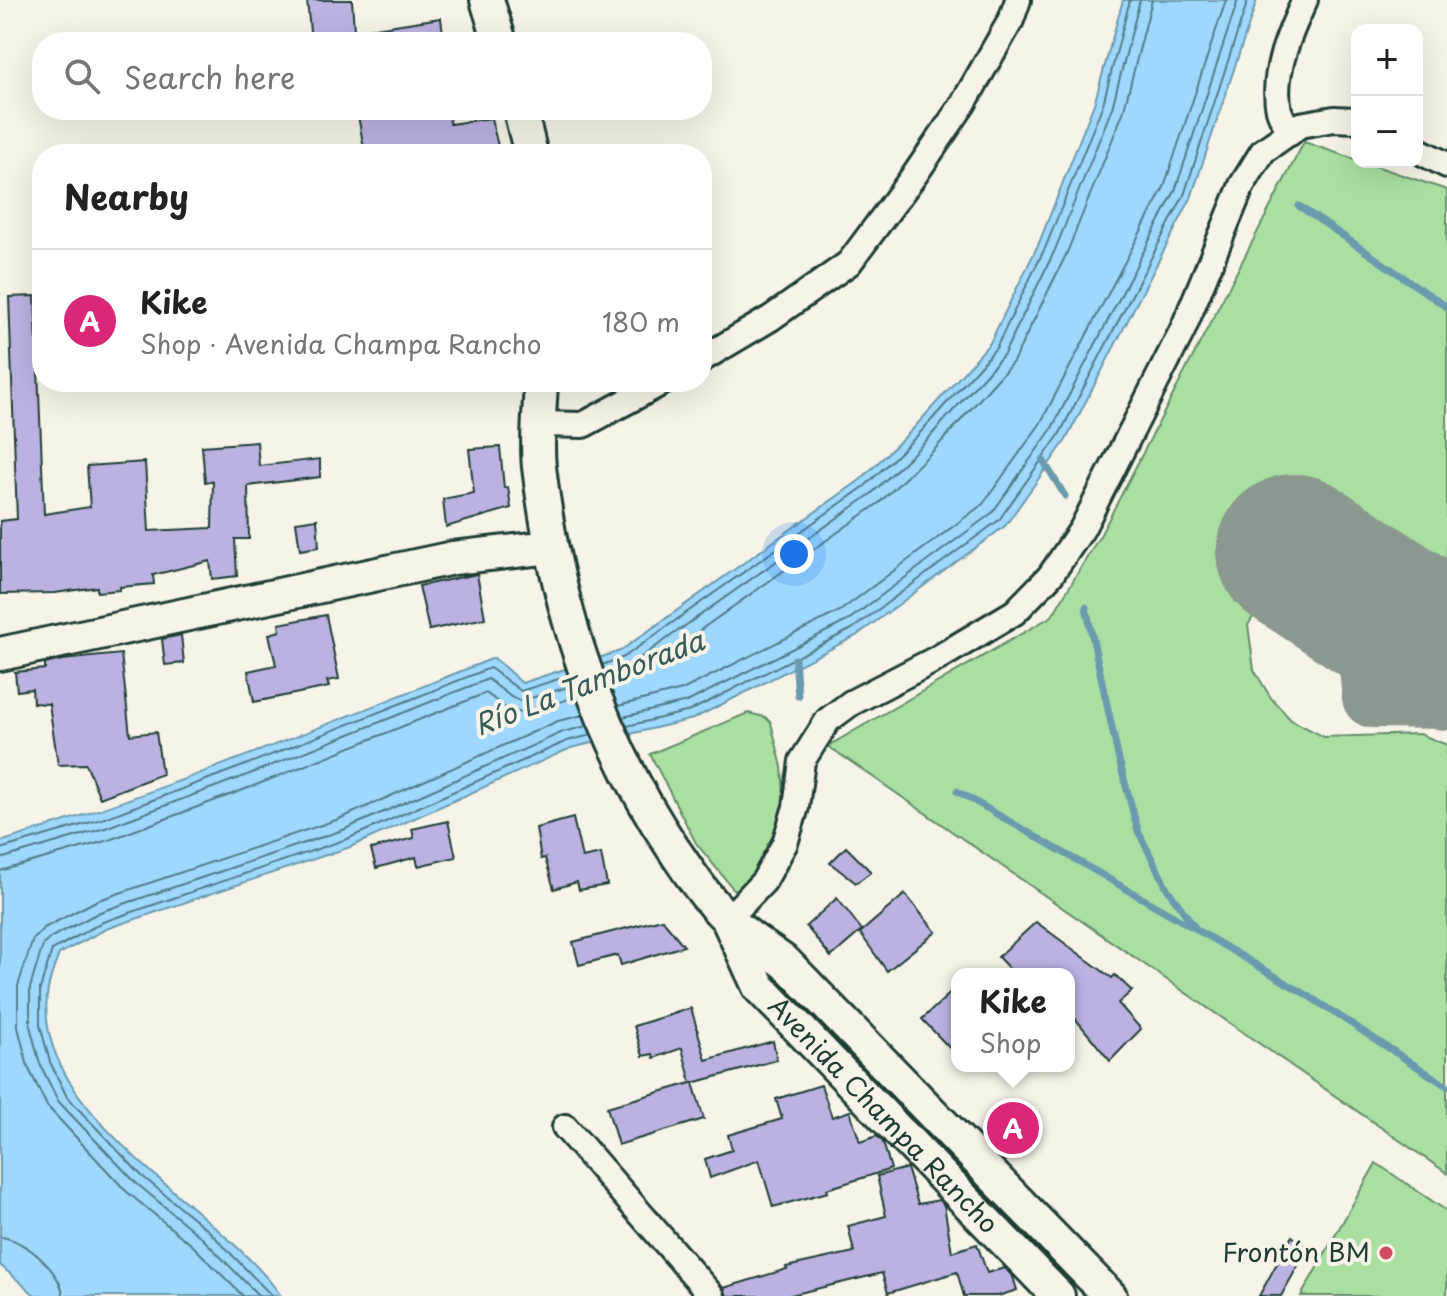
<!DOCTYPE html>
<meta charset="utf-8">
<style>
:root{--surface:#fff;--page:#f6f6f6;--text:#222;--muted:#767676;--line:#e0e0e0;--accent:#db2777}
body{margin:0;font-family:"Playpen Sans",sans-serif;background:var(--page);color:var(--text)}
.controls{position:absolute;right:24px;top:24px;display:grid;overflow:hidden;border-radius:16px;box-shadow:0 8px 32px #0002}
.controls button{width:72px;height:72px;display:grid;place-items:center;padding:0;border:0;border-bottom:2px solid var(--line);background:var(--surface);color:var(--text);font:40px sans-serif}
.you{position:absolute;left:794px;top:554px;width:28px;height:28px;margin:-20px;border:6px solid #fff;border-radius:50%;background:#1a73e8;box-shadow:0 0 0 12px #1a73e833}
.badge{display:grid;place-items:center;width:52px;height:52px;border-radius:50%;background:var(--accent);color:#fff;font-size:26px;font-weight:700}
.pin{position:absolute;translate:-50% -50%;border:4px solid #fff;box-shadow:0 2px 8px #0006}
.popup{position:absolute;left:951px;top:968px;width:124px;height:104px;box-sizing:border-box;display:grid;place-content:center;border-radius:16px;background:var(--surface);filter:drop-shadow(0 2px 6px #0005);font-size:26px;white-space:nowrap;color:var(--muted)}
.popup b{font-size:30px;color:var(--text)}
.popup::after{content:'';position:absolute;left:50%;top:100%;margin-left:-16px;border:16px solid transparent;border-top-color:var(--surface)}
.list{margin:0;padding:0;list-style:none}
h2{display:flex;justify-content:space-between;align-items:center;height:104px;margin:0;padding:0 32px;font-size:34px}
h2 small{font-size:26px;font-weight:400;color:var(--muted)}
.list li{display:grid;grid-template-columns:52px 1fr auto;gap:24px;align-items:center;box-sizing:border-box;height:144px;padding:0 32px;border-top:2px solid var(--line)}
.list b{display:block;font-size:30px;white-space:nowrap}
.list p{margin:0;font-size:26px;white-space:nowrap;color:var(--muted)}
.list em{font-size:26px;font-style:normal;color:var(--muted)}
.icon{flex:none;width:44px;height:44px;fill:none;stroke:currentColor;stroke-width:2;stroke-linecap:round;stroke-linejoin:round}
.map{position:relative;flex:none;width:1447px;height:1296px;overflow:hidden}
.search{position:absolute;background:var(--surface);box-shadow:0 8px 32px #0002;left:32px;top:32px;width:680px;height:88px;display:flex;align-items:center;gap:20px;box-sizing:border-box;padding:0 28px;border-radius:32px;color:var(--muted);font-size:30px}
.panel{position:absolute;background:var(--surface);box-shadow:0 8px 32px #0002;left:32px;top:144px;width:680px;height:248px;border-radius:32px}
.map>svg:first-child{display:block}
.green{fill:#aadfa2;stroke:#648e6b;stroke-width:2}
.water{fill:#9ed8fe;stroke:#6b9aad;stroke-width:2}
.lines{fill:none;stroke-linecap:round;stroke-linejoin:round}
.shore{stroke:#527b85;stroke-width:2}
.stream{stroke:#6b9aad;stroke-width:7}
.taxiway{stroke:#8b988e;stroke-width:62}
.runway{stroke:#8b988e;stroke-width:156}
.building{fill:#bdb1e2;stroke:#1f3d34;stroke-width:2}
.minor-casing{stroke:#1f3d34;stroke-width:30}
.major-casing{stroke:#1f3d34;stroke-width:38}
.minor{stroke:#f7f3e8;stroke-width:24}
.major{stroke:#f7f3e8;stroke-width:32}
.poi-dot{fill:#d1495b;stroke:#f7f3e8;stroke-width:3}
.labels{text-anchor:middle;stroke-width:8;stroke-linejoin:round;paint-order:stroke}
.street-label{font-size:26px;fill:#1f3d34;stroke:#f7f3e8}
.poi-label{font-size:26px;fill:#1f3d34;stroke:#f7f3e8;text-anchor:end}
.water-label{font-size:28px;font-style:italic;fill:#385c5c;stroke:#f7f3e8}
</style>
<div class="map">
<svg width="1447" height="1296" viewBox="0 0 1447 1296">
<rect width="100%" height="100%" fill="#f7f3e8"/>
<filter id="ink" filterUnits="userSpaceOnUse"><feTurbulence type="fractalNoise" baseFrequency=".0125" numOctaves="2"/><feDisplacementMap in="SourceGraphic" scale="16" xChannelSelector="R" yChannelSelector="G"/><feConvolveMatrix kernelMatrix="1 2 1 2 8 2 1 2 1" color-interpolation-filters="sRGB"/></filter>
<g filter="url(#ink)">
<!-- green -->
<g class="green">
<path d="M1304,142l143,48v370l-112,-70 -87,135 6,45 17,28 20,22 33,17 96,-3 27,11v428l-619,-427 224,-130 49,-82z"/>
<path d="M748,713l17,4 6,6 11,44 3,41 -26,63 -18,19h-7l-38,-47 -46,-89z"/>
<path d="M775,974l216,220 -7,6 -216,-219z"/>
<path d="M1376,1163l71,48v85h-146z"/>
</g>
<!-- water -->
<path class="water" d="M1123,0h134l-66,198 -125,242 -61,86 -149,110 -163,83 -122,29 -221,99 -244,82 -47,25c-4,11 -9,23 -11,35 -22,124 172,218 233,307h-245l-36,-31v-423c168,-52 330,-119 494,-184l28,25 98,-32 240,-171 52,-50 78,-87 49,-100 56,-142z"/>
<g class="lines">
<!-- shore -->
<g class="shore">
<path d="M602,665l22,-8 241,-171 53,-51 78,-87 50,-102 57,-142 27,-104"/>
<path d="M606,674l24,-9 241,-171 54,-52 79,-88 51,-104 57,-142 28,-108"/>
<path d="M610,685l27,-10 242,-172 55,-53 79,-88 53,-107 57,-142 29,-113"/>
<path d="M618,706l64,-16 158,-79 143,-107 57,-80 124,-237 62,-187"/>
<path d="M623,717l64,-15 160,-81 145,-108 59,-83 124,-239 63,-191"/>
<path d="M627,726l63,-15 162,-82 147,-109 60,-85 125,-240 64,-195"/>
<path d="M0,849l102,-30 141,-53 247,-98 31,23 47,-15"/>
<path d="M0,859l105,-31 142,-53 241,-96 23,18 9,4 52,-15"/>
<path d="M0,871l109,-31 142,-53 235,-94 21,16 15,4 54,-16"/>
<path d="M0,1237c24,1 62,35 63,59"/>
<path d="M243,1296l-50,-50 -66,-54 -80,-86 -19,-39 -10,-40v-41l15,-47 11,-11 52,-27 243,-82 219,-98 25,-6"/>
<path d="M259,1296l-58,-59 -65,-54 -78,-82 -18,-37 -10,-38v-38l13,-43 7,-7 50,-26 243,-82 220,-98 24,-6"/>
<path d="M272,1296l-64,-66 -66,-54 -75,-79 -17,-35 -10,-37v-36l12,-39 51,-28 244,-83 220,-98 24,-6"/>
</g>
<!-- stream -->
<g class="stream">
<path d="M1299,206l148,101"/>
<path d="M1043,460l22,36"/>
<path d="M1086,607l32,149 20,75 30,59 29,40 110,65 140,91"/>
<path d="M795,659l3,37"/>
<path d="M957,791l235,136"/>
</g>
<!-- taxiway -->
<path class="taxiway" d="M1369,660l4,37 74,1"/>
<!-- runway -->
<path class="runway" d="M1295,552l152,100"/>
</g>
<!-- building -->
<g class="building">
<path d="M307,0h45l2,30 -18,2v10h-25z"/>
<path d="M441,18l3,24h-88l-1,-11z"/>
<path d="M357,110h91l2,14 41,-6 9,36h-135z"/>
<path d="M35,296l9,218 46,-7 -3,-41 58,-4 4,69 63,-3 1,-47 -8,1 -3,-36 55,-4 2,24 61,-7v18l-72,9 1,53h-14l2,37 -25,3 -2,-18 -57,14 1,9 -34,3v3l-23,2v-5l-42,6 -55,1v-73l17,-2 -8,-222z"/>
<path d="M500,447l4,41 4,-1 3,21 -65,19 -3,-28 31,-6 -5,-44z"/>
<path d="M317,519l2,28 -19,3 -4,-28z"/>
<path d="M477,574l8,44 -56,12 -10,-44z"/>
<path d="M326,615l13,64 -12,2 2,6 -75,15 -6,-31 28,-6 -7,-31 11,-3 -1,-7z"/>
<path d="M181,635l3,28 -19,2 -3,-26z"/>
<path d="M121,654l9,81 26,-3 6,42 -62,24 -14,-34 -28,1 -9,-61 -16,-1 -1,-14 -15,2 -2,-19 30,-3v-5l17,-4z"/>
<path d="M573,818l9,40 19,-4 6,31 -28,5 -2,-8 -23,7 -9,-31 -4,1 -5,-31z"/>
<path d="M448,821l8,36 -38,9 -2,-9 -40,11 -5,-19 43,-11 -2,-9z"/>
<path d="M846,847l25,25 -15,11 -26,-20z"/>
<path d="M905,894l31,38 -49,39 -27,-38z"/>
<path d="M837,898l25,32 -31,27 -25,-31z"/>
<path d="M662,919l22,27 -63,19 -3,-10 -39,10 -6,-23z"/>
<path d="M1036,922l76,56 3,-3 17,16 -14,12 23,26 -31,32 -41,-50v-37h-55l-16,-17z"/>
<path d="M957,987v69l-35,-37z"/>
<path d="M691,1008l15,52 67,-19 4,19 -84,23 11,36 -86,26 -11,-38 84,-24 -9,-35 -28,10 -1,-4 -10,2 -9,-30z"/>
<path d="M821,1085l11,32 18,-6 10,31 17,-6 6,6 8,27 -64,20 1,3 -55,15 -14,-47 -49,18 -5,-19 27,-9 -4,-15 54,-16 -6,-20z"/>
<path d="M907,1168l11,36 21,-4 5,5 8,47 25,-8 10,29 18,-5 8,9 4,13 -19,6h-34l-7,-24 -69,21 -6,-20 -95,23h-60l-3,-8 63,-19 -1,-2 68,-15 -6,-26 38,-10 -9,-40z"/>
<path d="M1292,1236l16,12 -27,48h-22z"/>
</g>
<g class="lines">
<!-- minor casing -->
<g class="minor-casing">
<g id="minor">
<path d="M1290,133c-4,-8 -9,-16 -11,-23 -8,-36 11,-78 26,-110"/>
<path d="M1417,150l30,15"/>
<path d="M702,359l69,-41 78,-55 67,-90 47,-69 48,-84 7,-20"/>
<path d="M540,424l43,1 80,-43"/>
<path d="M728,919l36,-38 21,-38 11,-36 6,-46 26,-41 23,-17 87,-45 77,-46 35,-36 32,-47 101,-200 59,-144 21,-34 37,-26 34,-6 23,1"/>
<path d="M565,1127l147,169"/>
</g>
</g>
<!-- major casing -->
<g class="major-casing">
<g id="major">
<path d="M487,0l13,42"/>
<path d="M520,110l11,44"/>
<path d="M541,382c-1,28 -5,57 -2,85 16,135 58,267 133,380 17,25 34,52 56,72 17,17 39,30 58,44l324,333"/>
<path d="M0,654l453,-96 98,-11"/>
<path id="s1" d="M729,922l30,65 299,309"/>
</g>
</g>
<!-- minor -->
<use href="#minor" class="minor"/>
<!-- major -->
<use href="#major" class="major"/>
</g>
</g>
<!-- markers -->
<circle class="poi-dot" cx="1386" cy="1253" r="8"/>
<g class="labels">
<!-- street labels -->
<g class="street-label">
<text dy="9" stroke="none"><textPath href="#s1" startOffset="250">Avenida Champa Rancho</textPath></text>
</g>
<!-- poi labels -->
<g class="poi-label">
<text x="1370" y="1262">Frontón BM</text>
</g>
<!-- water labels -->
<g class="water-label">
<text transform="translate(589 683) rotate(-21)" y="10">Río La Tamborada</text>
</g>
</g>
</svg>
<div class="controls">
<button>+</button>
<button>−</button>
</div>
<div class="you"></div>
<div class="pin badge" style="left:1013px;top:1128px">A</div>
<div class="popup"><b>Kike</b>Shop</div>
<div class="search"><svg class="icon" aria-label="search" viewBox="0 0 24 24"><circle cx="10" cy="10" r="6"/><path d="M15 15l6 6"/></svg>Search here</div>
<section class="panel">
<h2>Nearby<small></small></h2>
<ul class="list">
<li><span class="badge">A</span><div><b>Kike</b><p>Shop · Avenida Champa Rancho</p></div><em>180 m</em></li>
</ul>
</section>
</div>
